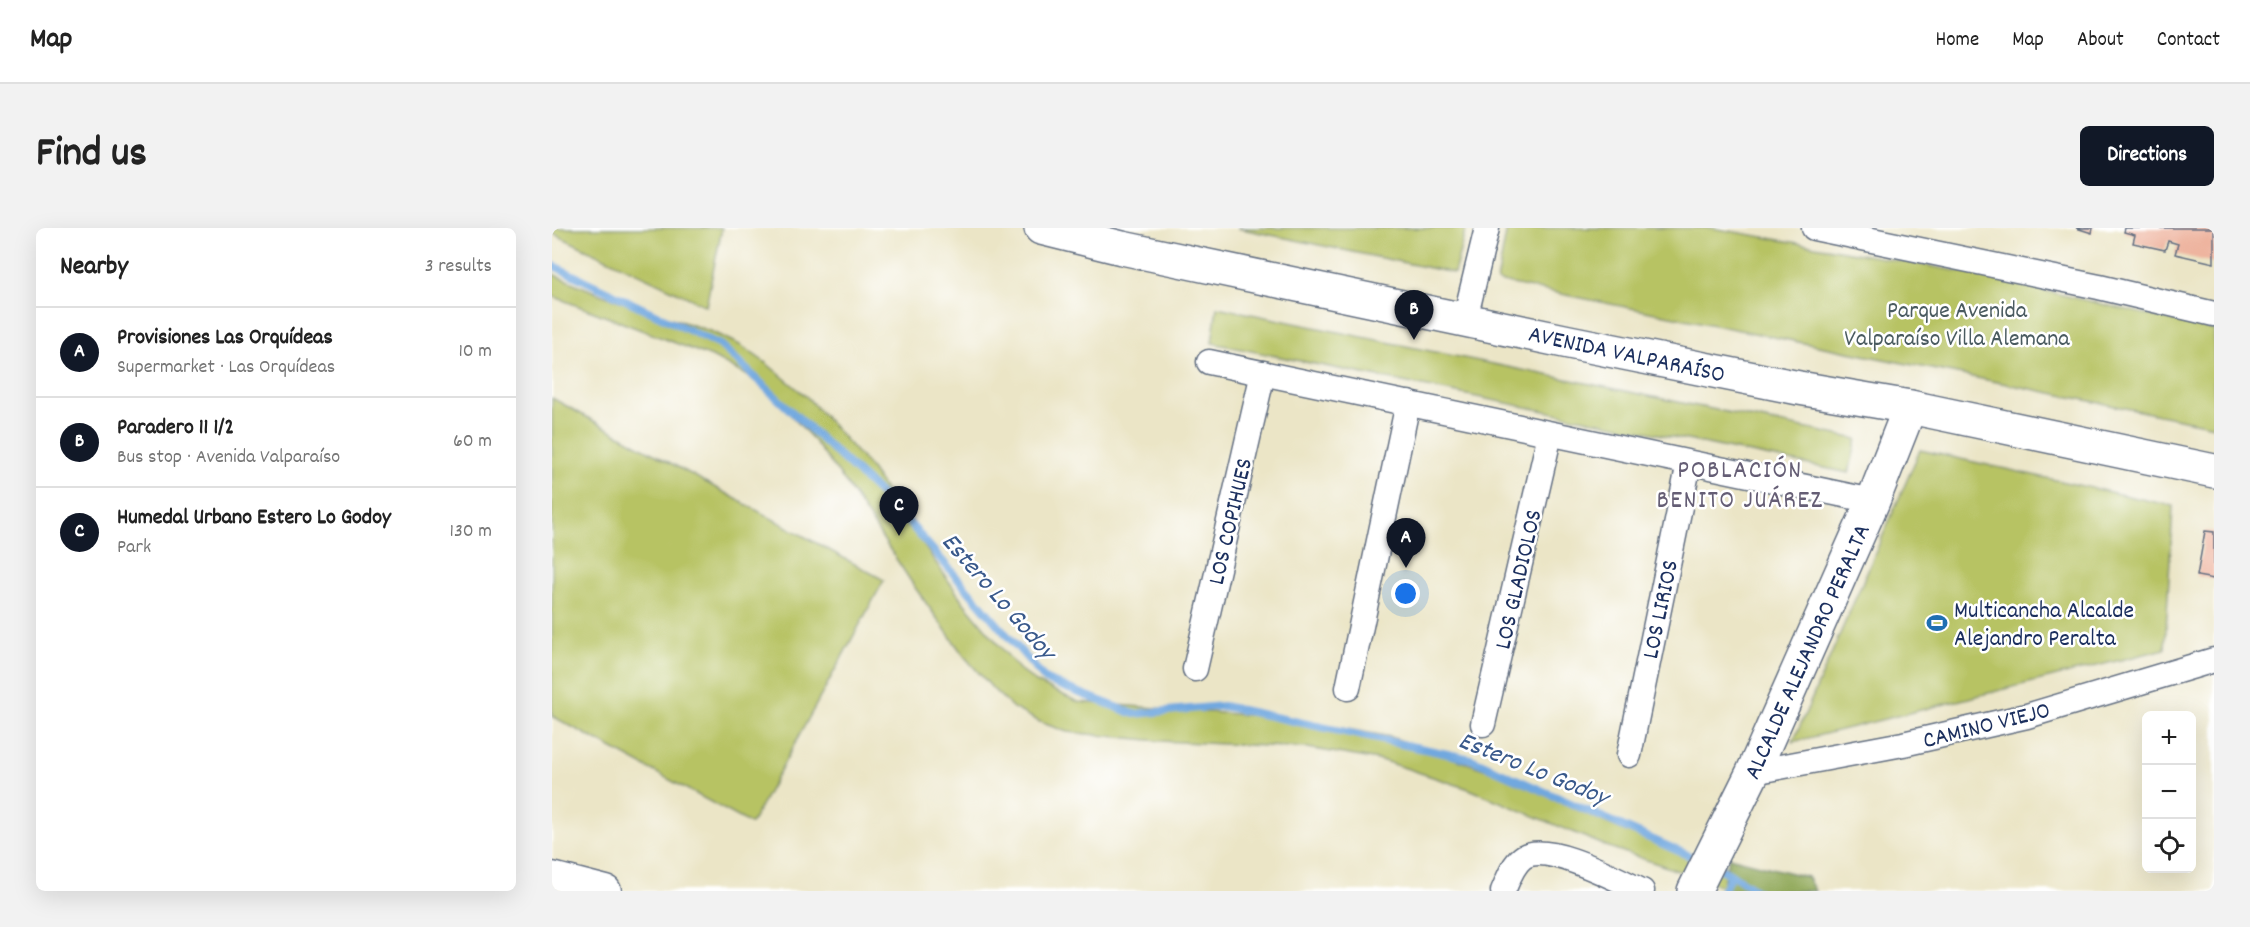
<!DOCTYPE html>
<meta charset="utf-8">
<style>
:root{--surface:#fff;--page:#f2f2f2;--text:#222;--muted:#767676;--line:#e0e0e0;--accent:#111827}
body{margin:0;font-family:Dekko,sans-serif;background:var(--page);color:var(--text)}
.controls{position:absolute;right:18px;bottom:18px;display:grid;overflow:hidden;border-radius:9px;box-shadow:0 6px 24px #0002}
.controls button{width:54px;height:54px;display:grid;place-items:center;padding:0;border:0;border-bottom:2px solid var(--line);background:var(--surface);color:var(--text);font:30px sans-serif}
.you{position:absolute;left:854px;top:366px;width:21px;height:21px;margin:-15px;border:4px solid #fff;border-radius:50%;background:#1a73e8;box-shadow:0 0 0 9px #1a73e833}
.badge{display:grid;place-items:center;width:39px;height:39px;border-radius:50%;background:var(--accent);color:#fff;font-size:20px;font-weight:700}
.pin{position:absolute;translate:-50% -50px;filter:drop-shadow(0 2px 3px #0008)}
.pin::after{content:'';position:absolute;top:32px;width:21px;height:18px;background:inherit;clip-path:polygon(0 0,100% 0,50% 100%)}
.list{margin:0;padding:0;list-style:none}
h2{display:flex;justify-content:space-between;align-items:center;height:78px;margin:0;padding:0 24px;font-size:26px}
h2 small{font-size:20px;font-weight:400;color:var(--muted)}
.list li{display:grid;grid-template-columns:39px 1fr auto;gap:18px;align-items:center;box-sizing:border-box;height:90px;padding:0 24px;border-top:2px solid var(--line)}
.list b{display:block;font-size:22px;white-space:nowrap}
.list p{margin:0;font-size:20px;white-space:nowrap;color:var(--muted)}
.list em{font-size:20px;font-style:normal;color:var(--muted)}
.icon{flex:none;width:33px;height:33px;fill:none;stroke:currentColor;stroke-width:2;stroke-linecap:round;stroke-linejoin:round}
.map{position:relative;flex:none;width:1662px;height:663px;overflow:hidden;border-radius:9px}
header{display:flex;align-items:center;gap:36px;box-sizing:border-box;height:84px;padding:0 30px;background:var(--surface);border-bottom:2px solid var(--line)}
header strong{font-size:28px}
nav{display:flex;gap:33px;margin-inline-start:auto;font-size:21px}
.intro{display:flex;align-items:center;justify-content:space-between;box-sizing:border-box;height:144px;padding:0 36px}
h1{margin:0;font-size:42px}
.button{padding:15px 27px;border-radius:9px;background:var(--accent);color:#fff;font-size:21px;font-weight:700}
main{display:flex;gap:36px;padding:0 36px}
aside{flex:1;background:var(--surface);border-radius:9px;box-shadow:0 6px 24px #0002}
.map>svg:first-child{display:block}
.green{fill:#b7c364;stroke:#697961;stroke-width:1.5}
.forest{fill:#91a95a;stroke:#566c5c;stroke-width:1.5}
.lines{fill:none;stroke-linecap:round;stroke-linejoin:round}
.stream{stroke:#71a8df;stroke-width:8}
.building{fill:#eeb49f}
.minor-casing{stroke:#646f82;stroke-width:27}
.tertiary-casing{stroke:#646f82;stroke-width:33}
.secondary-casing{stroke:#646f82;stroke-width:36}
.primary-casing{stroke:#646f82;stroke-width:36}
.minor{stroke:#fff;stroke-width:24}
.tertiary{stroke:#fff;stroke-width:30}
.secondary{stroke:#fff;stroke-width:33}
.primary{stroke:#fff;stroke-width:33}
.labels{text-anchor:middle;stroke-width:5;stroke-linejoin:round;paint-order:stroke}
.park-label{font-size:24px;fill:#4a5b60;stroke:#fff}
.street-label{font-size:24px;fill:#1b2f5e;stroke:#fff}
.poi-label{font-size:24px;fill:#1b2f5e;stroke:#fff;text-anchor:start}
.neighbourhood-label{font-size:26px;letter-spacing:1.5px;fill:#655e75;stroke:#fff}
.water-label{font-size:26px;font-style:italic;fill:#39598b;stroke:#fff}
</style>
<header>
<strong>Map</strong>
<nav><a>Home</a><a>Map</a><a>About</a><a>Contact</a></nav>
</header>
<div class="intro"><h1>Find us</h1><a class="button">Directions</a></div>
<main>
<aside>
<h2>Nearby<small>3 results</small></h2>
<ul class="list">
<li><span class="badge">A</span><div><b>Provisiones Las Orquídeas</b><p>Supermarket · Las Orquídeas</p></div><em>10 m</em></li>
<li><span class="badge">B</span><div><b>Paradero 11 1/2</b><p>Bus stop · Avenida Valparaíso</p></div><em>60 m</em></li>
<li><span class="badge">C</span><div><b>Humedal Urbano Estero Lo Godoy</b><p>Park</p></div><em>130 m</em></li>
</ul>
</aside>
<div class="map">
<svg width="1662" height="663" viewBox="0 0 1662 663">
<rect width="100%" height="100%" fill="#fff"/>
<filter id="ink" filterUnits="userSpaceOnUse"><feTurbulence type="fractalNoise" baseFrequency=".0167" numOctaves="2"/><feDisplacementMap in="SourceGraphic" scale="12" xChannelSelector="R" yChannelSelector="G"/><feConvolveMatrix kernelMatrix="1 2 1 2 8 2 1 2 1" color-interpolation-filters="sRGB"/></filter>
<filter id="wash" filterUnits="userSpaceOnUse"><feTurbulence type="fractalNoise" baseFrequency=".008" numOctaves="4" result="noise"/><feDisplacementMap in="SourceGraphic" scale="24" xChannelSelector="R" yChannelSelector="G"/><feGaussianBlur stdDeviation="1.35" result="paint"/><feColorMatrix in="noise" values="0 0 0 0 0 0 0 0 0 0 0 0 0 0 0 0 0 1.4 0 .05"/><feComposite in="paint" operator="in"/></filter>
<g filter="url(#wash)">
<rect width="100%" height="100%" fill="#ebe5c6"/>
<!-- green -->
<g class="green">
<path d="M0,0h170l-16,78 -154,-73z"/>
<path d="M685,0h229l-12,45z"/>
<path d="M955,0h205l251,44 251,58v96l-717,-145z"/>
<path d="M0,46l50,21 108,36 30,14 26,18 41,34 61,68 96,138 55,66 17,13 42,20 208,16 105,19 102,35 134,60 129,45 -20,14 -130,-45 -137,-57 -85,-28 -76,-13 -149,-7 -92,-9 -27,-10 -27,-14 -19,-18 -30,-34 -48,-67 -70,-106 -35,-46 -39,-42 -23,-18 -37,-20 -160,-61z"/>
<path d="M665,79l640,132 -8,34 -637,-130z"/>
<path d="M0,170l332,182 -133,244 -199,-108z"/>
<path d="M1368,222l253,56 -8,143 -372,93z"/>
</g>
<!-- forest -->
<path class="forest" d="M1177,629l78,20 8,14h-94z"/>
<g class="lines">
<!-- stream -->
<g class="stream">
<path d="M0,37l168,80 178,165 148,170 88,34 89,-8 248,53 230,102"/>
<path d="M1161,638l18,8 26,17"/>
<path d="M1171,663l8,-17"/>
</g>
</g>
<g id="blocks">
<!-- building -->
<g class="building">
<path d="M1524,0h17l-1,5z"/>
<path d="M1573,0h89v35l-39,-9 3,-10 -10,-3 -3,9 -32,-7 2,-8 -11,-3z"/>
<path d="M1653,303l9,1v47l-17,-3z"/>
</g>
</g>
</g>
<g filter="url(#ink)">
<use href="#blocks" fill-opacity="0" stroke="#646f82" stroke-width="1.5"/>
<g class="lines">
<!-- minor casing -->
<g class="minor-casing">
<g id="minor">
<path d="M1262,0l285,59 115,27"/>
<path d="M913,91l22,-91"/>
<path d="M657,134l664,139"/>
<path d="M643,441l68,-296"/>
<path d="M796,460l60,-285"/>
<path d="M931,496l67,-290"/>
<path d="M1077,527l60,-292"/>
<path d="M1201,544l150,-28 124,-28 187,-56"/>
<path d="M951,663c5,-11 9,-25 19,-33 23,-18 96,22 120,33"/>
</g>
</g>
<!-- tertiary casing -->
<g class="tertiary-casing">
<path id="tertiary" d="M0,649l54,14"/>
</g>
<!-- secondary casing -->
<g class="secondary-casing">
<path id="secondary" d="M1142,663l59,-119 120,-271 37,-94"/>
</g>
<!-- primary casing -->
<g class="primary-casing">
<path id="primary" d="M489,0l81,20 447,94 230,46 111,19 304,64"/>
</g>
<!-- minor -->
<use href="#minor" class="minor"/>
<!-- tertiary -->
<use href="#tertiary" class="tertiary"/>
<!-- secondary -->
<use href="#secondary" class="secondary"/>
<!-- primary -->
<use href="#primary" class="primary"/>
</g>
</g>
<!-- icons -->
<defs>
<g id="stadium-bare" transform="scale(1.62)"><path d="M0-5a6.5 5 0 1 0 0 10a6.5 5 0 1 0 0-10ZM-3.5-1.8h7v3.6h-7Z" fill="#1f6fb2" stroke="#fff" stroke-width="2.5" paint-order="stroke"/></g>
</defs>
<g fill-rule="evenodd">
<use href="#stadium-bare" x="1385" y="395"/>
</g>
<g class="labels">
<!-- park labels -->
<g class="park-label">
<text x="1405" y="89">Parque Avenida<tspan x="1405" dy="28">Valparaíso Villa Alemana</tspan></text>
</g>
<!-- street labels -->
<g class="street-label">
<text transform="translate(1075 125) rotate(12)" y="8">AVENIDA VALPARAÍSO</text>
<text transform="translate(677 293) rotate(-77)" y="8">LOS COPIHUES</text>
<text transform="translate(965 351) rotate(-77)" y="8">LOS GLADIOLOS</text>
<text transform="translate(1107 381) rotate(-78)" y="8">LOS LIRIOS</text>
<text transform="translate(1254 423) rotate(-66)" y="8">ALCALDE ALEJANDRO PERALTA</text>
<text transform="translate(1434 496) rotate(-14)" y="8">CAMINO VIEJO</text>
</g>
<!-- poi labels -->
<g class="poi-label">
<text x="1402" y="389">Multicancha Alcalde<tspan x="1402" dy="28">Alejandro Peralta</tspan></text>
</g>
<!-- neighbourhood labels -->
<g class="neighbourhood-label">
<text x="1188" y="249">POBLACIÓN<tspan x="1188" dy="30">BENITO JUÁREZ</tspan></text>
</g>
<!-- water labels -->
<g class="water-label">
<text transform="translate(448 367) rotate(49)" y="9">Estero Lo Godoy</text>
<text transform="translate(982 539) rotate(22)" y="9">Estero Lo Godoy</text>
</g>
</g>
</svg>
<div class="controls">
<button>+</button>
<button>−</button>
<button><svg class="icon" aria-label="locate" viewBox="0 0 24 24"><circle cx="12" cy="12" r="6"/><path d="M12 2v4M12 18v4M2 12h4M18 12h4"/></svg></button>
</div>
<div class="you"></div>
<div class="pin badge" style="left:854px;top:340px">A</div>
<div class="pin badge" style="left:862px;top:112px">B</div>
<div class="pin badge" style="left:347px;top:308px">C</div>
</div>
</main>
